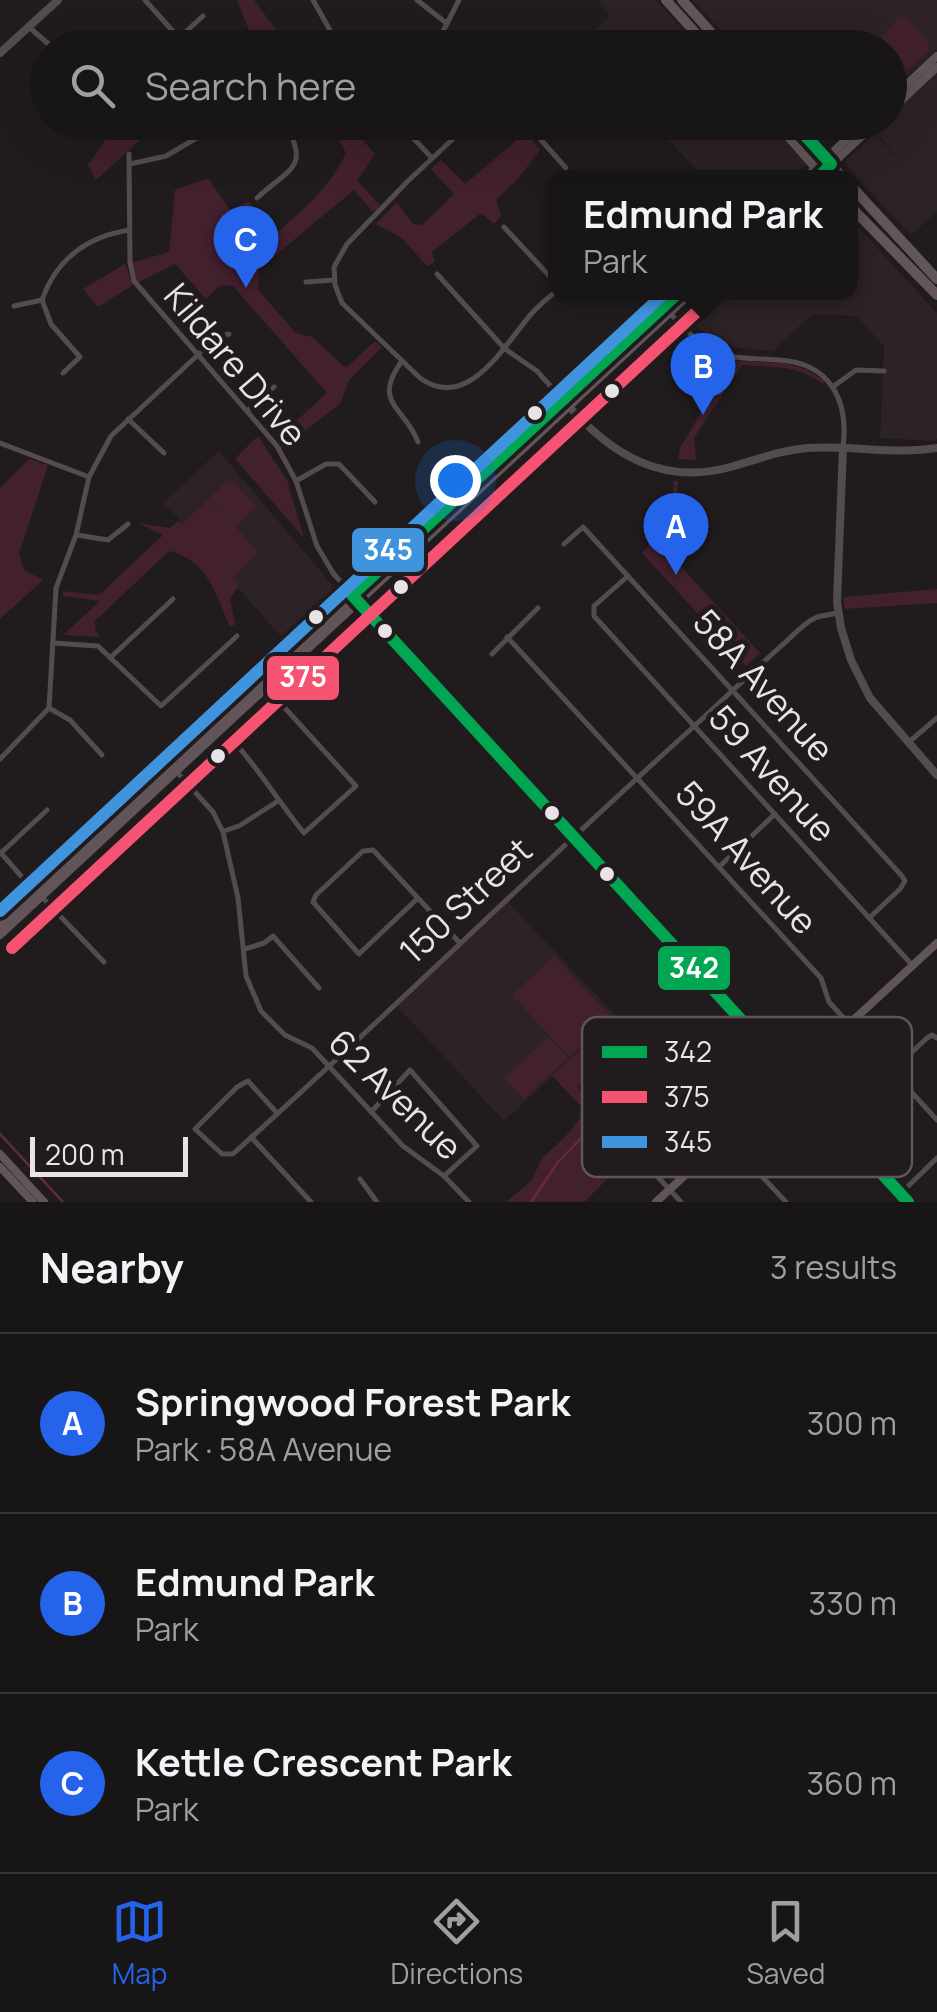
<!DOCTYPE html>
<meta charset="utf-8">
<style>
:root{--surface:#181516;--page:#211e1f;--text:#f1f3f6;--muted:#9f9fa1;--line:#363435;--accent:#2563eb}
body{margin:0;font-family:Manrope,sans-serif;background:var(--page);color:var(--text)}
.scale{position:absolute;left:30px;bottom:25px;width:158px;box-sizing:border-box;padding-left:10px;border:5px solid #e8e4e5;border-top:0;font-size:28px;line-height:35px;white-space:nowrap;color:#e8e4e5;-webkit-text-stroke:8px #211b1d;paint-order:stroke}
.you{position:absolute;left:455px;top:480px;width:35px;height:35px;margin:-25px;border:8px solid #fff;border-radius:50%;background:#1a73e8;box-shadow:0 0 0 15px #1a73e833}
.badge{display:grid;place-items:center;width:65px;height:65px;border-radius:50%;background:var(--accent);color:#fff;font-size:32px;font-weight:700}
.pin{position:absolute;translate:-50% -82px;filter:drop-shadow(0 2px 5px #0008)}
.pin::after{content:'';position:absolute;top:52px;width:35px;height:30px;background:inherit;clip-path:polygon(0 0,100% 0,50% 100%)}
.popup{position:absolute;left:548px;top:170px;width:310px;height:130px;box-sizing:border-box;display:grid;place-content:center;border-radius:20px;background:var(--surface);filter:drop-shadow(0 2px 8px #0005);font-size:32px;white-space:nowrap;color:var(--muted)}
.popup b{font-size:38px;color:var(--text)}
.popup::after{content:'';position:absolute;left:50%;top:100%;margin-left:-20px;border:20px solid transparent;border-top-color:var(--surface)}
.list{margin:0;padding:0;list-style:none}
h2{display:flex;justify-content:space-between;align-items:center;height:130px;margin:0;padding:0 40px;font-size:42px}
h2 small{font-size:32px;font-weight:400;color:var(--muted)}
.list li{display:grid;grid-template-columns:65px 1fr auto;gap:30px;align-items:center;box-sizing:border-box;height:180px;padding:0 40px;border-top:2px solid var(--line)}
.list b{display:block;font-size:38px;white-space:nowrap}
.list p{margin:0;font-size:32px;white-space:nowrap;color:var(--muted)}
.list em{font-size:32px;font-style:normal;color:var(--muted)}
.icon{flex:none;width:55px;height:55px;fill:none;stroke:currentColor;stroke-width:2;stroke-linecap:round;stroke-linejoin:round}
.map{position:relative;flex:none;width:937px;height:1202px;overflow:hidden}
.search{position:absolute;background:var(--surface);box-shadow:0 10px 40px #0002;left:30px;right:30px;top:30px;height:110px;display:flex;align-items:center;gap:25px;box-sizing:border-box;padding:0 35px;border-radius:55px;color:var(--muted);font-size:38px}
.sheet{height:670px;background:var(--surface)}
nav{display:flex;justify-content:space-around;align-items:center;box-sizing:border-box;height:140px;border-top:2px solid var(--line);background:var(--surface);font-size:28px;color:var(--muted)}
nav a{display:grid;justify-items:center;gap:5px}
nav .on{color:var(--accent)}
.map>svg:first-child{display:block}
.built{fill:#2d2225}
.green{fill:#42202d}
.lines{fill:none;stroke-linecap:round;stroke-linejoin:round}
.stream{stroke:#652941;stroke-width:2.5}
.minor{stroke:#544b4e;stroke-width:5}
.tertiary{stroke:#544b4e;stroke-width:8}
.secondary{stroke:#615559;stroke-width:8}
.trunk{stroke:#62565a;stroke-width:10}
.bus-1-casing{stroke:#211b1d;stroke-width:20}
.bus-2-casing{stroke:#211b1d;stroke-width:20}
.bus-3-casing{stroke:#211b1d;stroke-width:20}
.bus-1{stroke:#00a651;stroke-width:12}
.bus-2{stroke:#f65372;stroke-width:12}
.bus-3{stroke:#4094de;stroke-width:12}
.bus-dot{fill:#e8e4e5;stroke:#211b1d;stroke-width:4}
.labels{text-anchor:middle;stroke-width:10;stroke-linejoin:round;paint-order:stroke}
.street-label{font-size:35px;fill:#e8e4e5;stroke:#211b1d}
.key{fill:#211b1d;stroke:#5d5759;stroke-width:2.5}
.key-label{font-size:28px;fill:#e8e4e5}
.line-badge{stroke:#211b1d;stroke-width:4}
.badge-label{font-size:28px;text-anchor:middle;font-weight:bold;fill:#fff}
</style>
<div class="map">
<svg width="937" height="1202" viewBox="0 0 937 1202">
<rect width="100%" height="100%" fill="#201c1e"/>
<!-- built -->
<g class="built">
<path d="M601,0h55l43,47h-114l-4,-4 29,-27 -12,-13z"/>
<path d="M692,0h245v50l-47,42v-44l-154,-1z"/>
<path d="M937,72v139l-26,24 -65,-69v-6l29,-26 30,31 -29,-33 14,-10 9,-15z"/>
<path d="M653,123h115l39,42 -14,12h-90z"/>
<path d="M851,219l86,94v126l-4,2 -53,-3 4,-92 -28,-30 -44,-2 -39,37 -33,-3 -30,-9 -27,-27 21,-19 146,-1z"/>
<path d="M219,451l121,143 -52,50 -110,-123 2,-3 -18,-14z"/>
<path d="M508,902l108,114 -112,105 -107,-115z"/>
</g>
<!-- green -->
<g class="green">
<path d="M237,0h17l35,47h-57l17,-17z"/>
<path d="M904,17l25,25 -3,3 4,5 -37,33 -3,-3v-32l-13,-1v-4l21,-25z"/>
<path d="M117,123h48l-23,15 -46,42 -8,-15z"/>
<path d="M331,123h17l27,31 -18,27 23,24 -7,7 -19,-22 -95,79 -1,21 38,43 16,4 34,31 29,-27 7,6 -33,33 -9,24 -58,45 -7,-9 52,-47 -94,-107 -12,-1 -15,14 -31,-35 -38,19 -6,-20 38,-11 6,-62 33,-12 22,32 19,-9 3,5 -12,23 19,19c33,-29 68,-54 87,-95z"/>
<path d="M525,133l15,17 -23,30 -21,20 5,16 -7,8 -13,-11 -49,39 3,10 -8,4 -25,-28 -26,-14 21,-22 16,22 9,1 32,-31 -23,-25 10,-9 24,24z"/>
<path d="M125,264l8,21 -35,22 -15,-18z"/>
<path d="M703,348l14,9 16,3 1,4 2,-3 49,2 22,7 18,11 -2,3c-25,-19 -51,-17 -81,-19l-48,73 2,22 -18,-1 2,-11 34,-57 -33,-21z"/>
<path d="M258,436l29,44 17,58 -69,-79z"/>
<path d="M29,459l19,6 -29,89 5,16 19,10 -43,39v-131z"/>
<path d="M228,480l6,2 22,25 -21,19 24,26 -27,26 7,8 -9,12 5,26 -5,3c-15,-34 -22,-67 -61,-76l-74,70v9l6,7 -38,-2 37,-34 -37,-5v-5l36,4 64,-60 -25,-12 32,5 8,-7 4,3 27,-25 13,13 -12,-15z"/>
<path d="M674,481h4l-2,22c21,14 6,39 1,59l83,91 -14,13 -104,-113 6,-7 11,-37 13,-6z"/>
<path d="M937,589v14l-93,6v-12z"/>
<path d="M554,956l58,62 -43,39 -57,-62z"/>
<path d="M616,1017l6,7 -18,21v10l-14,12 -1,9 -12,11 49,55 -4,9 4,9 -42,42h-78l25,-21 12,-24 22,-20 21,-26 -34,-35z"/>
<path d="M548,1037l20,21 -44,41 -20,-21z"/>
</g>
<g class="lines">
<!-- stream -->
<g class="stream">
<path d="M0,1134l63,68"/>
<path d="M531,1202l27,-40 35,-36"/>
</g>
<!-- minor -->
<g class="minor">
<path d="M145,0l34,38 24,-22"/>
<path d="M313,0l27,48"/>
<path d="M417,0l28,22"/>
<path d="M29,27l24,21"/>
<path d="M431,48l7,-7 21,-41"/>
<path d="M398,122l34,36"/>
<path d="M471,122l-63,59 -61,63 -13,23 1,18 7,18 78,75c48,35 85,-34 112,-65 7,-8 16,-15 24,-22"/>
<path d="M525,122l41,46"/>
<path d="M129,154l1,108 4,19 143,165 19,35 21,65 16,27 19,22"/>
<path d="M130,164l36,-8 58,-34"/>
<path d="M257,198c34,-31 53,-30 28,-76"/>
<path d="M504,227l52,56"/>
<path d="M437,274l68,75 32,22 26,29"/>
<path d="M306,282l28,-2"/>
<path d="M42,300c14,-41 46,-64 88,-70"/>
<path d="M42,300l9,24 29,33 -17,16"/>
<path d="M14,306l28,-6"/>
<path d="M670,313c16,18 32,35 55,42 18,5 36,3 54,5 51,3 70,40 64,87"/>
<path d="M402,361c-31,42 3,46 16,81"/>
<path d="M834,386l22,-16 28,1"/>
<path d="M247,411l27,-24"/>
<path d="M128,419l36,34"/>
<path d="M0,443l89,34"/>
<path d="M296,481l30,-17h13l36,38"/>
<path d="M77,535l31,5 20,-16"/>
<path d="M564,544l19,-17 319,349 3,5 -5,8 -31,29"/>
<path d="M628,576l-34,30v10l319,350"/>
<path d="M507,637l314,341 8,24 108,118"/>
<path d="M53,643l45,3 63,60 76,-70"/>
<path d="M492,654l46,-46"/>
<path d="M111,657l62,-58"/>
<path d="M274,696l82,90 -52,47c-26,-32 -47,-67 -75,-97z"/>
<path d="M49,708l21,12 32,35"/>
<path d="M909,742l28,-24"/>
<path d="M0,759l49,-51 7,-120 20,-53 13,-58 22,-41 105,-98 13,-4"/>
<path d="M176,771l37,41 10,20 15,66 8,78 15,35 24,24 27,13 91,98 41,30 25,26"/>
<path d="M224,831l15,-5 39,-25"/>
<path d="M0,852l35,40"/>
<path d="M2,852l45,-42"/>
<path d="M720,866l55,-52"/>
<path d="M41,896l63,66"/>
<path d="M418,898l-59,56 -46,-52 3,-7 47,-44 10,-1 2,2 84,90"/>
<path d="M245,949l19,-6 9,-7 46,52"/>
<path d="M892,1071l35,-33 5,-3 5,3"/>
<path d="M371,1112l39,-42 67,76 -33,30"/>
<path d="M277,1113l-29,-32 -11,6 -42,42 27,25h11c155,-139 303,-285 457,-424 30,-28 60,-56 90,-83 11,-9 22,-23 35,-29 7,-3 15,-3 22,-5"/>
<path d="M251,1137l60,65"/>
<path d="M726,1138l60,64"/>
<path d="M633,1150l48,52"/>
<path d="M360,1179l17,23"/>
<path d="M900,1194l37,-36"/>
</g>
<!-- tertiary -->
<g class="tertiary">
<path d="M0,53l58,-53"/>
<path d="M566,403c45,52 97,84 168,63 25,-7 47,-16 74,-18 43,-3 86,7 129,0"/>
<path d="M843,447l-6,155 4,26 10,32 19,38 67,77"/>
<path d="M355,598l553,604"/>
</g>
<!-- secondary -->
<g class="secondary">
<path d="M890,100l47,-44"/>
<path d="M890,111l47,-44"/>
<path d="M805,178l60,-56"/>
<path d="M817,178l60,-56"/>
<path d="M0,925l680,-633"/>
<path d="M0,935l692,-643"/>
<path d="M0,1154l44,48"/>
<path d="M0,1167l33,35"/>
<path d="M656,1202l281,-259"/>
</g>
<!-- trunk -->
<g class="trunk">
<path d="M666,0l43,48"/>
<path d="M682,0l43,48"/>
<path d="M776,122l49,56"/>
<path d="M793,122l50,56"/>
<path d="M850,185l87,94"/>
<path d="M850,206l87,89"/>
</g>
<!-- bus-1 casing -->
<g class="bus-1-casing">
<g id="bus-1">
<path d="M793,122l38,42 -13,14"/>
<path d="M679,292l-327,303 556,607"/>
</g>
</g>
<!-- bus-2 casing -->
<g class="bus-2-casing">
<path id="bus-2" d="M12,948l692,-643"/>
</g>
<!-- bus-3 casing -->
<g class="bus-3-casing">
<path id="bus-3" d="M0,911l666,-619"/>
</g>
<!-- bus-1 -->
<use href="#bus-1" class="bus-1"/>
<!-- bus-2 -->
<use href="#bus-2" class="bus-2"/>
<!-- bus-3 -->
<use href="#bus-3" class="bus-3"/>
</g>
<!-- markers -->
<g class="bus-dot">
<circle cx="612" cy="391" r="9"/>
<circle cx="535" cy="413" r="9"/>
<circle cx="401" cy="587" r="9"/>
<circle cx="316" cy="617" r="9"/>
<circle cx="385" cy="631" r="9"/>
<circle cx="218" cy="756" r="9"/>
<circle cx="552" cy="813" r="9"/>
<circle cx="607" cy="874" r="9"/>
</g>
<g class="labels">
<!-- street labels -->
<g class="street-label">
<text transform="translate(235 365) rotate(50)" y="12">Kildare Drive</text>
<text transform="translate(763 686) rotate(48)" y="12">58A Avenue</text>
<text transform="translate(772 774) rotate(48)" y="12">59 Avenue</text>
<text transform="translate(746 858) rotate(48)" y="12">59A Avenue</text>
<text transform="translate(466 901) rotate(-43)" y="12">150 Street</text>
<text transform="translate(395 1095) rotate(44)" y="12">62 Avenue</text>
</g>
</g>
<!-- legend -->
<rect x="582" y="1017" width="330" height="160" rx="15" class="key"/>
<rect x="602" y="1046" width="45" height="12" fill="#00a651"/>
<rect x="602" y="1091" width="45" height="12" fill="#f65372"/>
<rect x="602" y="1136" width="45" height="12" fill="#4094de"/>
<g class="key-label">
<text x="664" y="1062">342</text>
<text x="664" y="1107">375</text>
<text x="664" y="1152">345</text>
</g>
<g class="line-badge">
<rect x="350" y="526" width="76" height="48" rx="10" fill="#4094de"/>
<rect x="265" y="654" width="76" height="48" rx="10" fill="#f65372"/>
<rect x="656" y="944" width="76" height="48" rx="10" fill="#00a651"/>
</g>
<g class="badge-label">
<text x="388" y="560">345</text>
<text x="303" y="687">375</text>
<text x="694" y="978">342</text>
</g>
</svg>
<div class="scale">200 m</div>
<div class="you"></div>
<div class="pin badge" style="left:676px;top:575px">A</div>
<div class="pin badge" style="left:703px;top:415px">B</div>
<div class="popup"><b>Edmund Park</b>Park</div>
<div class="pin badge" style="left:246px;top:288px">C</div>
<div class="search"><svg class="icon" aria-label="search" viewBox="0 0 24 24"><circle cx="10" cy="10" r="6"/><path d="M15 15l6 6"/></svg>Search here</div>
</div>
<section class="sheet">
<h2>Nearby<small>3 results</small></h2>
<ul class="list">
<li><span class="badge">A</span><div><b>Springwood Forest Park</b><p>Park · 58A Avenue</p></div><em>300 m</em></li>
<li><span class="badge">B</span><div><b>Edmund Park</b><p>Park</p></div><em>330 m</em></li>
<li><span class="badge">C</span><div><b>Kettle Crescent Park</b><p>Park</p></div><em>360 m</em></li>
</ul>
</section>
<nav>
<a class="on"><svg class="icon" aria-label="map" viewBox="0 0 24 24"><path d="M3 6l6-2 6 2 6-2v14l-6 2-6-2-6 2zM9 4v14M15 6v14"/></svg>Map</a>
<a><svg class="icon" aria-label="directions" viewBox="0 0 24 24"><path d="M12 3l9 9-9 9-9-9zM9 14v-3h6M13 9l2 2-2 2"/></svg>Directions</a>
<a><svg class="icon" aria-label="saved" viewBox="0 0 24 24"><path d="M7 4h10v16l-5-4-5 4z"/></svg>Saved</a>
</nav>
